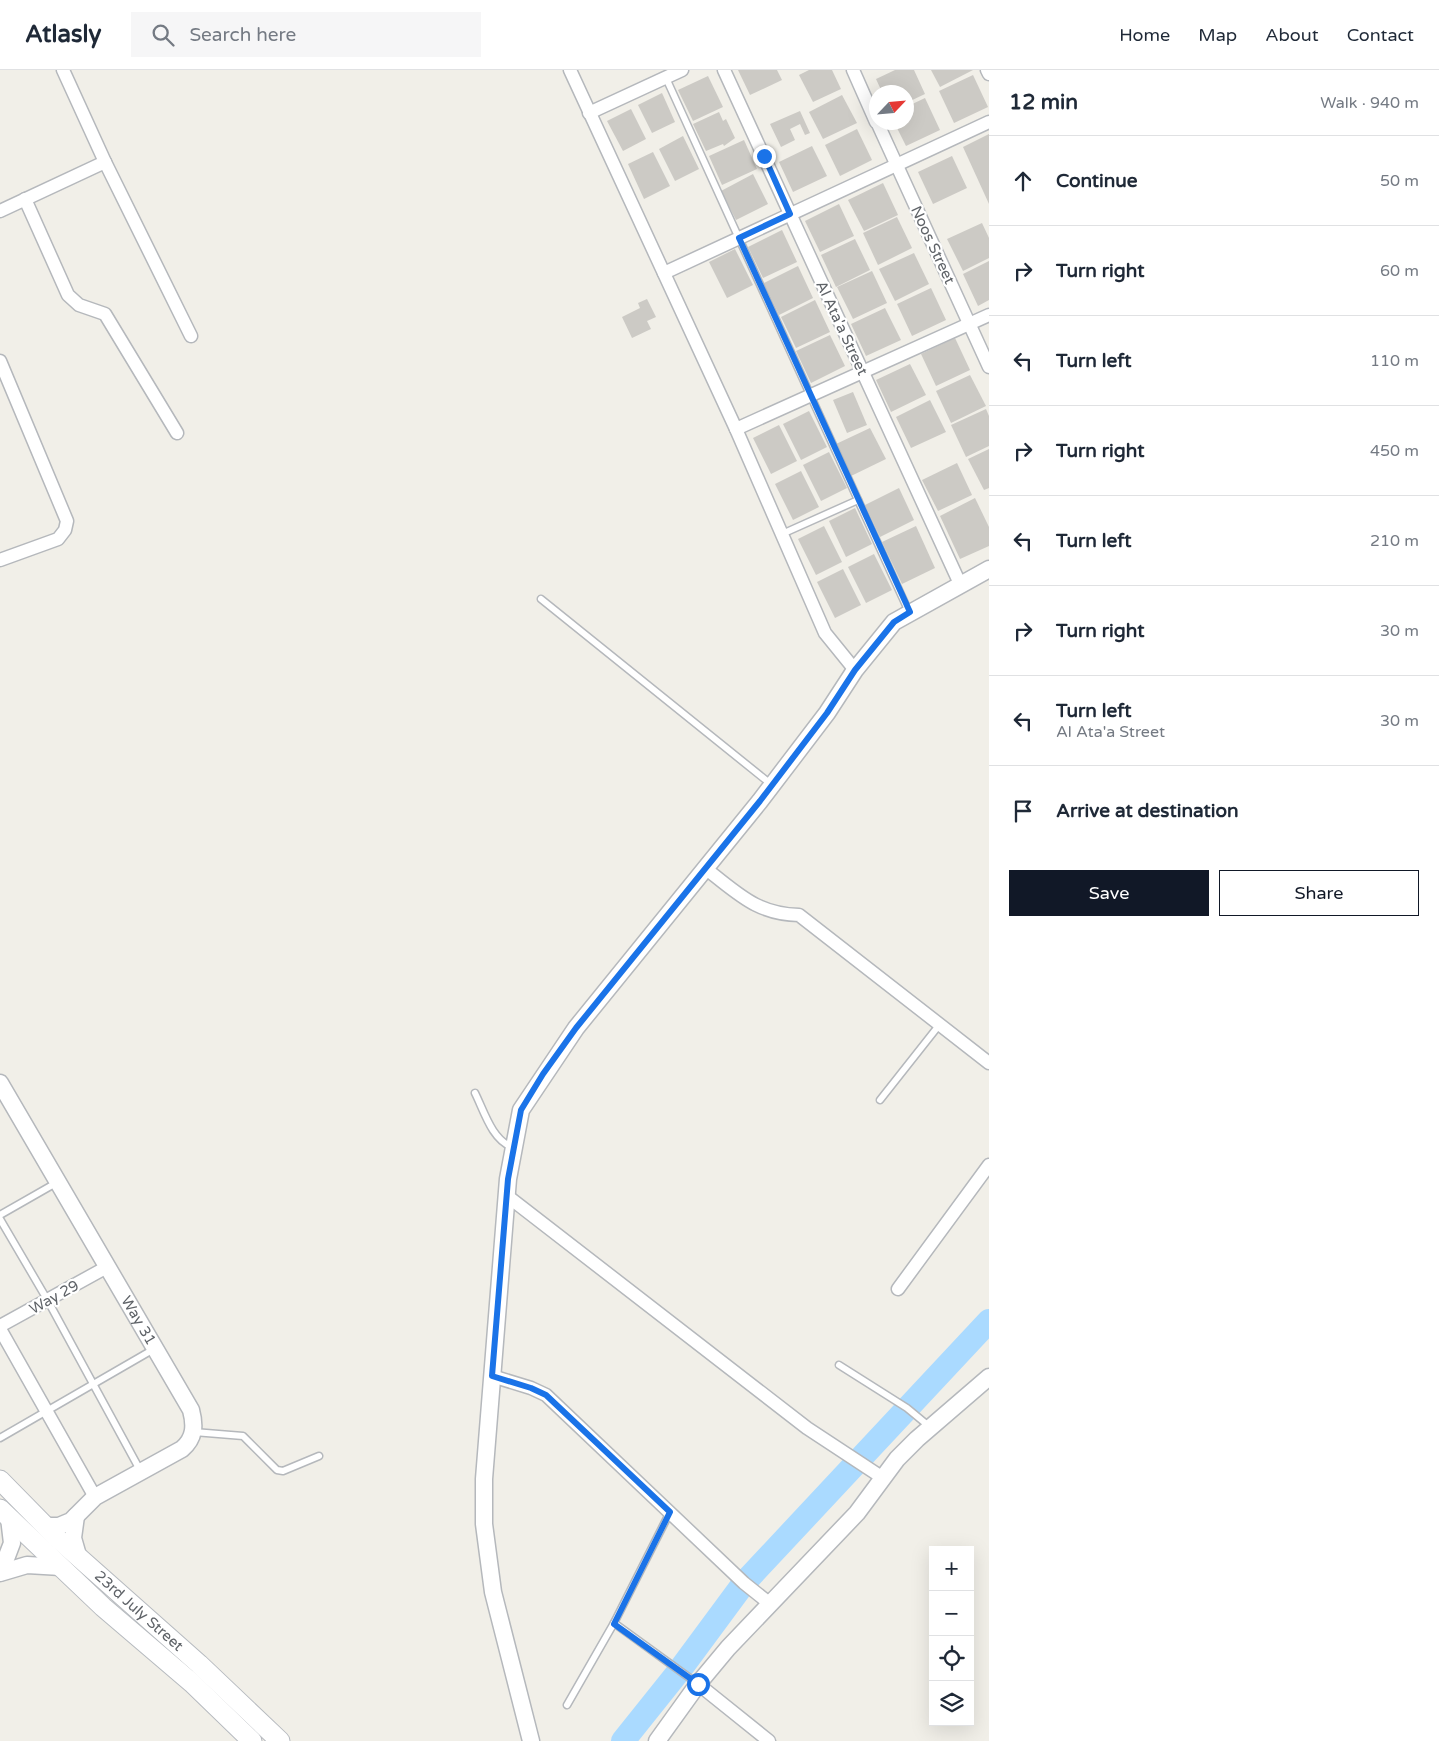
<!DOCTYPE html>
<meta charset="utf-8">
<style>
:root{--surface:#fff;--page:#f6f6f7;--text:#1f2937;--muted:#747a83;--line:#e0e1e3;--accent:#111827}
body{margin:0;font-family:"Varela Round",sans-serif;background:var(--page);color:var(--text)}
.controls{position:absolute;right:15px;bottom:15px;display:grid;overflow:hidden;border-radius:0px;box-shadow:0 5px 20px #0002}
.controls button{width:45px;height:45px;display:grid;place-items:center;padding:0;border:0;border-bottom:1px solid var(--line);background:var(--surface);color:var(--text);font:25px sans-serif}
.compass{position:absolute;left:869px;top:15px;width:45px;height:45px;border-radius:50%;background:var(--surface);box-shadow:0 5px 20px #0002;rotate:64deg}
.stop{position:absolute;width:15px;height:15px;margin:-11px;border:4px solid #1a73e8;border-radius:50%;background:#fff}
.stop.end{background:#1a73e8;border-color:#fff;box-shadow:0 1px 5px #0008}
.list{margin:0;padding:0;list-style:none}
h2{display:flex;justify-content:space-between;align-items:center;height:65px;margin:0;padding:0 20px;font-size:21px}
h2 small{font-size:16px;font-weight:400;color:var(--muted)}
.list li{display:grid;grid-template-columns:32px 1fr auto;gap:15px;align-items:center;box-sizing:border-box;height:90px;padding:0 20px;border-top:1px solid var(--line)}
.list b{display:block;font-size:19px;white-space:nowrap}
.list p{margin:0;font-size:16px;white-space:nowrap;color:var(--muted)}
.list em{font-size:16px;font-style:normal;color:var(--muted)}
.actions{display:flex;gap:10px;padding:15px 20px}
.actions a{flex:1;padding:11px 0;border:1px solid var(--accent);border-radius:0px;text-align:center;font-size:18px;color:var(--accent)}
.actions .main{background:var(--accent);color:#fff}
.icon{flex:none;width:28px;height:28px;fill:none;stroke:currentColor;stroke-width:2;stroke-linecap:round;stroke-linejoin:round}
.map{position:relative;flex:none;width:989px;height:1671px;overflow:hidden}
header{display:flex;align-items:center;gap:30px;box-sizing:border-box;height:70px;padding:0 25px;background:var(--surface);border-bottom:1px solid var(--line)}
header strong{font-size:24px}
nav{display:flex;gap:28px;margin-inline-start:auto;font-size:18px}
.search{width:350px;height:45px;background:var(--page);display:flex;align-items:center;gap:12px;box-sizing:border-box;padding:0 18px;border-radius:0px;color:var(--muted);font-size:19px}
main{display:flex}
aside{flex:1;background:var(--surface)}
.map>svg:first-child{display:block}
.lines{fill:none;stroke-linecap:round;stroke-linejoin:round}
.river{stroke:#aadaff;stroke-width:24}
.building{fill:#cccac5}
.service-casing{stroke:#b5b8bc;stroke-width:9}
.minor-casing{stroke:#b5b8bc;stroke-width:15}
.tertiary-casing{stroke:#b5b8bc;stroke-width:19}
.secondary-casing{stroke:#b6babf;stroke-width:21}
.service{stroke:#fff;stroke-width:6}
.minor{stroke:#fff;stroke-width:12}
.tertiary{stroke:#fff;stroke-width:16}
.secondary{stroke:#fff;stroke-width:19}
.route{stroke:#1a73e8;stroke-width:6}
.labels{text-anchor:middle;stroke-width:4.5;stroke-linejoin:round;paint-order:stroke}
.street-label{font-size:15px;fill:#5f6368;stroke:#fff}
</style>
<header>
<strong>Atlasly</strong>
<div class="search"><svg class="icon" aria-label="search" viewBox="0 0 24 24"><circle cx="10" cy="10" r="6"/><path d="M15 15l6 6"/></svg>Search here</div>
<nav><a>Home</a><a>Map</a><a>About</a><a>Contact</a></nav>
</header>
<main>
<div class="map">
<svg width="989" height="1671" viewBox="0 0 989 1671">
<rect width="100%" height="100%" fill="#f1efe8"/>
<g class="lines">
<!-- river -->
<path class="river" d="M623,1671l56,-70 65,-88 245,-262"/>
</g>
<!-- building -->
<g class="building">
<path d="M738,0h39l5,10 -32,15z"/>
<path d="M809,0h23l9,19 -28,13 -14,-27z"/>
<path d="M895,0h19l11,24 -19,9v-11h-24l-6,-13z"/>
<path d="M931,0h42l-33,17z"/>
<path d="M973,5l15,32 -34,16 -15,-32z"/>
<path d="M708,6l15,31 -30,14 -15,-31z"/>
<path d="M662,23l13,29 -23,11 -14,-28z"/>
<path d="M842,25l15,28 -34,16 -14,-27z"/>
<path d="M925,28l15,32 -34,16 -12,-24h12v-15z"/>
<path d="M631,39l15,30 -23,12 -16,-30z"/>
<path d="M800,41l10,22 -5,2 -5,-11 -10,5 5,11 -14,7 -11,-23z"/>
<path d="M719,42l4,9 3,-2 9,19 -11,8 -1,-2 -17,7 -13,-27z"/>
<path d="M857,59l15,31 -32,16 -15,-31z"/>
<path d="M989,64v70l-26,-57z"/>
<path d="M683,66l16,33 -24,12 -16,-32z"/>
<path d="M744,70l13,29 -35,16 -13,-29z"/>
<path d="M812,76l15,30 -34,16 -14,-30z"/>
<path d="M653,82l17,34 -26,13 -16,-35z"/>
<path d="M952,86l15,32 -34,16 -15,-32z"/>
<path d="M753,104l15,30 -32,16 -15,-29z"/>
<path d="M883,113l15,32 -34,16 -16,-31z"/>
<path d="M839,134l15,32 -34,16 -15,-31z"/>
<path d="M897,147l15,31 -34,17 -15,-32z"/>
<path d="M982,153l7,15v20l-26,13 -16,-32z"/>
<path d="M782,160l15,32 -34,16 -15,-31z"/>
<path d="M855,169l15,31 -34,17 -15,-32z"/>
<path d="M735,179l18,36 -26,13 -18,-36z"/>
<path d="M914,183l15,31 -34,17 -16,-32z"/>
<path d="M989,191v39l-11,6 -15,-32z"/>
<path d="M798,196l15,32 -34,17 -15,-32z"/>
<path d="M872,201l15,32 -34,16 -16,-32z"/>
<path d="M931,218l15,32 -34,16 -15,-32z"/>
<path d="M647,229l9,18 -9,4 4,8 -19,9 -10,-21 18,-9 -2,-5z"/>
<path d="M815,230l15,32 -34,16 -15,-31z"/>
<path d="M885,238l16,32 -35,16 -15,-32z"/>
<path d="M830,265l15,31 -34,17 -15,-32z"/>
<path d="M955,268l15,32 -34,16 -15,-32z"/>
<path d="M910,294l16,31 -35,17 -15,-32z"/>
<path d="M970,305l16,31 -35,17 -15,-32z"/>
<path d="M853,322l14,33 -20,8 -14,-33z"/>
<path d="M930,330l16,32 -35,16 -15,-31z"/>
<path d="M986,339l3,7v30l-23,11 -15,-32z"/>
<path d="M809,341l18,36 -26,13 -18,-36z"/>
<path d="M779,355l18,36 -26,13 -18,-36z"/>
<path d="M870,358l16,31 -35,17 -15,-32z"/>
<path d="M989,379v39l-5,2 -16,-31z"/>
<path d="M829,382l18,36 -26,13 -18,-36z"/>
<path d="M957,393l15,32 -34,16 -16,-31z"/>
<path d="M801,401l18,36 -26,13 -18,-36z"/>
<path d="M899,418l15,32 -34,17 -15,-32z"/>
<path d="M975,428l14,29v19l-29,13 -20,-43z"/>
<path d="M855,438l17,36 -26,13 -17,-36z"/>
<path d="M824,456l18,36 -26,13 -18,-36z"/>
<path d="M916,456l19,42 -33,16 -20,-42z"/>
<path d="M874,484l18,36 -26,13 -18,-36z"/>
<path d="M843,499l18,36 -26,13 -18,-36z"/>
</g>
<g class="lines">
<!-- service casing -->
<g class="service-casing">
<g id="service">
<path d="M666,8l243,534"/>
<path d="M782,464l76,-34"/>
<path d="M541,529l231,186"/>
<path d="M475,1023c9,18 17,47 37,54"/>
<path d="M880,1030l60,-76"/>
<path d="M0,1145l56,-32"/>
<path d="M0,1149l48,82 92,169"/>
<path d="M839,1295l68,43 23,19"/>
<path d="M194,1362l49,4 34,34 6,1 36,-15"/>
<path d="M0,1368l154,-89"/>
<path d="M614,1553l84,61"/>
<path d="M567,1635l47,-82 56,-111"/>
</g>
</g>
<!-- minor casing -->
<g class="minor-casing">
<g id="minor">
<path d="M63,0l42,92 86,174"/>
<path d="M570,0l166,359 89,204 30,37"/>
<path d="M724,0l237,516"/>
<path d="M853,0l23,52"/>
<path d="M987,0l2,4"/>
<path d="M589,43l93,-43"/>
<path d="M877,52l112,245"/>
<path d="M25,129l43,96 11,10 26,9 72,119"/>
<path d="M0,141l105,-49"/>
<path d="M664,203l325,-151"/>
<path d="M0,291l67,160 -2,9 -7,9 -58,21"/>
<path d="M736,359l253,-114"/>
<path d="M706,799c32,24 50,45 93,46l190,148"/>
<path d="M506,1125l301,233 76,50"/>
<path d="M898,1219l91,-124"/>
<path d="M0,1256l107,-59"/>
<path d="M0,1259l95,168"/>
<path d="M492,1306l39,12 15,7 198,188 25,20"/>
<path d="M698,1614l71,57"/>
</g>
</g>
<!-- tertiary casing -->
<g class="tertiary-casing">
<g id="tertiary">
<path id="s1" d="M0,1013l191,327c4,15 4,28 -9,39l-87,48 -24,24 -12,5h-15"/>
<path d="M76,1446l-3,22 6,21"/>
<path d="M1,1502l11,-29 -3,-25"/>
<path d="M0,1503l27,-8 34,2"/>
<path d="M531,1671l-38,-149 -9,-68v-45l24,-300 13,-69 55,-82 184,-227 67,-88 28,-43 39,-48 95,-53"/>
<path d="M657,1671l41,-57 30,-36 129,-135 40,-54 20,-20 72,-62"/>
</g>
</g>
<!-- secondary casing -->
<g class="secondary-casing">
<g id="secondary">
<path id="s2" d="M0,1410l57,58 142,126 81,77"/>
<path d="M0,1439l103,98 89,76 60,58"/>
</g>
</g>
<!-- service -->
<use href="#service" class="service"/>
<!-- minor -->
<use href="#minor" class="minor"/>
<!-- tertiary -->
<use href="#tertiary" class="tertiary"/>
<!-- secondary -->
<use href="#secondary" class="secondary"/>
</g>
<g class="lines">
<!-- route -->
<path class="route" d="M698,1614l-84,-60 56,-112 -124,-117 -15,-7 -39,-12 16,-197 13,-69 22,-36 33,-46 184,-227 67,-88 28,-43 39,-48 16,-10 -171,-374 51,-24 -26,-58"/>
</g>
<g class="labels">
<!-- street labels -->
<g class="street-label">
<text transform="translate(933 175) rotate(65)" y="5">Noos Street</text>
<text transform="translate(842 258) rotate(65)" y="5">Al Ata'a Street</text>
<text transform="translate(54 1227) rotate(-29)" y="5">Way 29</text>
<text dy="5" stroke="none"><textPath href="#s1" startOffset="275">Way 31</textPath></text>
<text dy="5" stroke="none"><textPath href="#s2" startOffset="191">23rd July Street</textPath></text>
</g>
</g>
</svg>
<div class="controls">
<button>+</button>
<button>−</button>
<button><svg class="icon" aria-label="locate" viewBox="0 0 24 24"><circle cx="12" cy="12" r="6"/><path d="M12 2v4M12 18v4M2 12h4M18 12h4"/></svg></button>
<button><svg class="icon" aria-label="layers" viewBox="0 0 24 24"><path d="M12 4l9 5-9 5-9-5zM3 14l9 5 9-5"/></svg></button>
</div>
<svg class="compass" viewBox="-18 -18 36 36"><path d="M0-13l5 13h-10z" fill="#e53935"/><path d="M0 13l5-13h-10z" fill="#747a83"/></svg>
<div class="stop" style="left:698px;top:1614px"></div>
<div class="stop end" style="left:764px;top:86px"></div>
</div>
<aside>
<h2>12 min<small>Walk · 940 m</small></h2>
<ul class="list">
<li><svg class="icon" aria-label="ahead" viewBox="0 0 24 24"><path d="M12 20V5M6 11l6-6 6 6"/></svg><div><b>Continue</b></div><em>50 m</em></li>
<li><svg class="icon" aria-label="right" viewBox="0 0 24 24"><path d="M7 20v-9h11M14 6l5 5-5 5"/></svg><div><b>Turn right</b></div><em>60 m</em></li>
<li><svg class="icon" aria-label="left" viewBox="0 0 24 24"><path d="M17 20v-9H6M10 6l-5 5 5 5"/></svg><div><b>Turn left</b></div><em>110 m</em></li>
<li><svg class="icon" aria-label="right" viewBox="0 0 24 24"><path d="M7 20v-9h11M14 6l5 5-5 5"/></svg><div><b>Turn right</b></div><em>450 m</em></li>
<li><svg class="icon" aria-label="left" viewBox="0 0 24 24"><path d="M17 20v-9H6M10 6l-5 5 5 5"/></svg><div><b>Turn left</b></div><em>210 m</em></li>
<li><svg class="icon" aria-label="right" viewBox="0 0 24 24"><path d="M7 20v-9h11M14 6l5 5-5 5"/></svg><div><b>Turn right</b></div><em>30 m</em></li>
<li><svg class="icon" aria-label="left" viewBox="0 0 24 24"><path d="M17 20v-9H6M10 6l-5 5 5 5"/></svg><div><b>Turn left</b><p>Al Ata'a Street</p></div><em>30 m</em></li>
<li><svg class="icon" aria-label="arrive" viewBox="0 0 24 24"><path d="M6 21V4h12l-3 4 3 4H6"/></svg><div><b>Arrive at destination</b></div></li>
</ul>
<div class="actions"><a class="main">Save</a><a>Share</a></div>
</aside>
</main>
